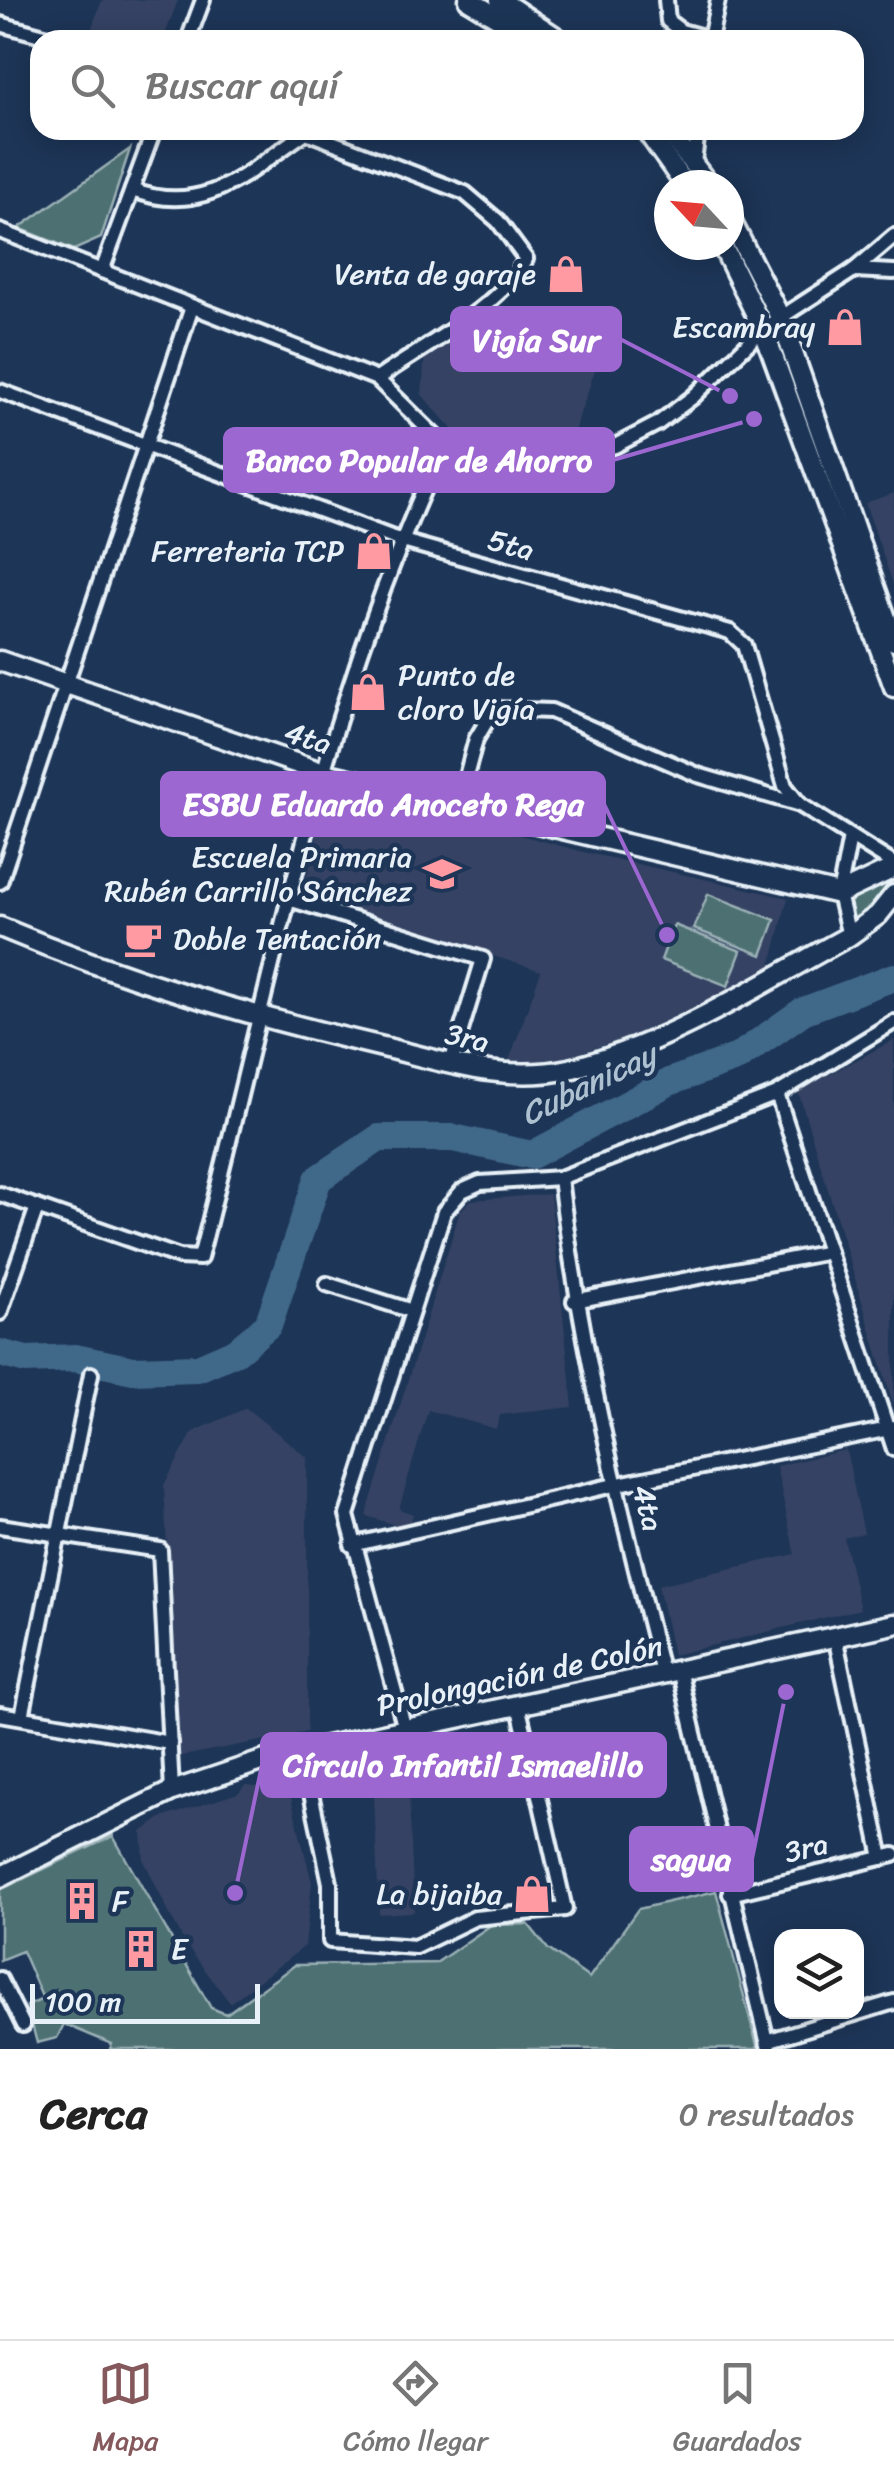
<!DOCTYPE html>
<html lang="es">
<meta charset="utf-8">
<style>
:root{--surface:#fff;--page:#f2f2f2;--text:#222;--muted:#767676;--line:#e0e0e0;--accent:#85585c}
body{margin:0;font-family:Sriracha,sans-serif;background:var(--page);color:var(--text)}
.controls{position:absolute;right:30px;bottom:30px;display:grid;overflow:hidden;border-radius:20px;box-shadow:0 5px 25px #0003}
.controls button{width:90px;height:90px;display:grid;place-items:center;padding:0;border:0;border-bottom:2px solid var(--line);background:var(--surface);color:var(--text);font:50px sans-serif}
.compass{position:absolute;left:654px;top:170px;width:90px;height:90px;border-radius:50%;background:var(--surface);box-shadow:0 5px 25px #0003;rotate:296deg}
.scale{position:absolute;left:30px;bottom:25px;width:230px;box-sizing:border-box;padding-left:10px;border:5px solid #e8f1f8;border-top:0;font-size:28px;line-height:35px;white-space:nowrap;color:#e8f1f8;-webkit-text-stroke:8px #1d3557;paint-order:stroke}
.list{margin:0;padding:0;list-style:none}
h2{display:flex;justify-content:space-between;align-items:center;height:130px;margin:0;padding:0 40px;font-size:42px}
h2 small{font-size:32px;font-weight:400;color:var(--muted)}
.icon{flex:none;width:55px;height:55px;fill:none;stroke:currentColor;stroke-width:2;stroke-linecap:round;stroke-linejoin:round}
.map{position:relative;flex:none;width:894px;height:2049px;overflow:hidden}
.search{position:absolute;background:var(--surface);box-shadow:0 5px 25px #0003;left:30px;right:30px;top:30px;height:110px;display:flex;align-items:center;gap:25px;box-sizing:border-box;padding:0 35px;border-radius:30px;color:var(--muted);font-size:38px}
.sheet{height:290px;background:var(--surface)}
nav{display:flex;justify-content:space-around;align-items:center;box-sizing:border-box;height:140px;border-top:2px solid var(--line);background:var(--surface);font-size:28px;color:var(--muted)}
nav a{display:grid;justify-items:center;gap:5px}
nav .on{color:var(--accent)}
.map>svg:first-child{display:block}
.built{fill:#344363}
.green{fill:#4d7072;stroke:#9ab0b5;stroke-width:2.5}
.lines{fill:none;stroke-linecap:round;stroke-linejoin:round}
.river{stroke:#406788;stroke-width:28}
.street-casing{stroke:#e8f1f8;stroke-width:20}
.secondary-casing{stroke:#e8f1f8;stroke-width:25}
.street{stroke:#1d3557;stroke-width:12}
.secondary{stroke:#1d3557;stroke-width:18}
.labels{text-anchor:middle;stroke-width:9;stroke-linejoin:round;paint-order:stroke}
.poi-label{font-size:30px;fill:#e8f1f8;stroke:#1d3557;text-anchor:end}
.street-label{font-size:30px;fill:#e8f1f8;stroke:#1d3557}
.water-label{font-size:32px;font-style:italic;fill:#adc1d1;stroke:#1d3557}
.leader{fill:none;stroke:#9c67d0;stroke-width:4}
.callout-dot{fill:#9c67d0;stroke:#1d3557;stroke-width:4}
.callout{fill:#9c67d0;stroke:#9c67d0;stroke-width:4}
.callout-label{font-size:32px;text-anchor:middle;font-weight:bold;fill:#fff}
</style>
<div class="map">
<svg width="894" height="2049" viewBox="0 0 894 2049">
<rect width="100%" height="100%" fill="#1d3557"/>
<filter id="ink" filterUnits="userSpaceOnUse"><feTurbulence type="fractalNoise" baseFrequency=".01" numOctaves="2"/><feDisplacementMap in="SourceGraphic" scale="20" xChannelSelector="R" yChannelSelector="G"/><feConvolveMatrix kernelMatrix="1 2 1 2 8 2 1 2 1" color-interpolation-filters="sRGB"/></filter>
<g filter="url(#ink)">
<!-- built -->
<g class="built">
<path d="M102,0h76l-15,40h-68l-7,-2z"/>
<path d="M498,307l96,32 8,11 -30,87 -50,24 -60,-21 -40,-45 3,-44z"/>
<path d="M894,493v94l-29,-84z"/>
<path d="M330,785l254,67 204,46 -19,74 -140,65 -94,30 -29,2 35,-98 -239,-75z"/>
<path d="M894,1040v367l-96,-316z"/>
<path d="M550,1194l23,213 -73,8 -4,14 -68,-19 -29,99 14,5 -4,15 -43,-13 94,-305 11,-11z"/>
<path d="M246,1408l61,49v275l-130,25 -13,-272 29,-53z"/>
<path d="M846,1450l18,83 -20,5 16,71 -187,46 -15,-70 137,-31 -19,-88z"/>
<path d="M245,1785l44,4 23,94 -7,63 -75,57 -44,-58 -18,-34 -24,-50 -2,-29 19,-14 77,-25z"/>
<path d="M409,1795l5,117 -35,2 -5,-118z"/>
</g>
<!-- green -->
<g class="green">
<path d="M130,149l-29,89 -27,12 -55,-22z"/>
<path d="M894,878v7l-21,24 -21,12 -6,-21z"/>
<path d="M708,894l67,26 -13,35 -68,-26z"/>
<path d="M674,925l67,26 -13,35 -67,-26z"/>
<path d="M113,1836l98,172 15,6 69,-49 141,-2 55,-38 37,-1 20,25 41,29 49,-69 78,-18 42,158h-648l2,-5 -48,-20 -7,14 -20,5 -10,-37 16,-7 -21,-48 -22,9v-70z"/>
</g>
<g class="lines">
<!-- river -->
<path class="river" d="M0,1353l26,7 49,-2 58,12 65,-2 39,-17 31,-26 50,-146 61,-41h74l79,17 137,-73 69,-25 65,-46 91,-34"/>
<!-- street casing -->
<g class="street-casing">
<g id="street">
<path d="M666,0l2,21 13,10 29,8"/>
<path d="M0,24l59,16"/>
<path d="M188,40l15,-40"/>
<path d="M710,40l8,-40"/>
<path d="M694,163l4,-33"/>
<path d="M132,190c74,28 116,-19 174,-58l159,61 33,28 28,38c-26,48 -104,88 -149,120"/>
<path d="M0,231l377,148 67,66 67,20 58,-5 46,-14 42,-22 36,-27 70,-68 91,-59 40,-34"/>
<path d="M854,270l40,2"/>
<path d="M102,271l52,-141"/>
<path d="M0,391l399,149 331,92 14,13 41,141 15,19 94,59"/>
<path d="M459,803l17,-64 18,-30 57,2 147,64 102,30"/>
<path d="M0,882l192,-575"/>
<path d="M292,900l191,59 -32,104"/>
<path d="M849,936l-10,-42 11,-57"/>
<path d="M777,1094l117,355"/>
<path d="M560,1178c20,168 60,331 102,495"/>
<path d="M0,1194l179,63 21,1c70,-273 123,-557 244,-813"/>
<path d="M327,1284l85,27"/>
<path d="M574,1301l255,-49"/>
<path d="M0,1313l37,-106"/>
<path d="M0,1526l160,24 12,241"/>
<path d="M352,1545l262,-60 280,-57"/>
<path d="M835,1636l47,222"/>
<path d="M679,1670l90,379"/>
<path d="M0,1714l170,29"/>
<path d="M22,1717l69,-343"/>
<path d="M405,1729l-58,-214 97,-303 18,-21 18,-8 80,-5 217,-84 117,-72"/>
<path d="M302,1751l28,132v58l85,6 60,-29 90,-9 -47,-205"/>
<path d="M730,1894l164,-39"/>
<path d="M0,1979l23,46"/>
<path d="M767,2041l127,-39"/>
</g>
</g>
<!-- secondary casing -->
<g class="secondary-casing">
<g id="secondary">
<path d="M469,0l65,40"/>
<path d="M500,0l60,40"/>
<path d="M646,130l39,55"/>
<path d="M667,130l42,55"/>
<path d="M729,217l52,102 113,322"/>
<path d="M722,245l41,84 131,358"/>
<path d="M0,661l324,112 515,121 55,-26"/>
<path d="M0,927c126,53 250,89 383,120 62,15 122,36 186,22 99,-24 191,-85 280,-133l29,-21 16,-20"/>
<path d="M0,1877l172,-86 99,-33 623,-134"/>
</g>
</g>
<!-- street -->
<use href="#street" class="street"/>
<!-- secondary -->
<use href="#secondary" class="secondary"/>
</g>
</g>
<!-- icons -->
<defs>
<g id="shop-bare" transform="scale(3)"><path d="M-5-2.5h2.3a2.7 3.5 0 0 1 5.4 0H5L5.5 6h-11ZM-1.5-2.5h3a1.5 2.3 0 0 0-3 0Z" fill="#ff9aa2" stroke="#1d3557" stroke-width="2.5" paint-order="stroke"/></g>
<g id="school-bare" transform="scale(3)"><path d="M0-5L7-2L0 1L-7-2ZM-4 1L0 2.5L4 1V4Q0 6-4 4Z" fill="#ff9aa2" stroke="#1d3557" stroke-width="2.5" paint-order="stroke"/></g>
<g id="cafe-bare" transform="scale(3)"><path d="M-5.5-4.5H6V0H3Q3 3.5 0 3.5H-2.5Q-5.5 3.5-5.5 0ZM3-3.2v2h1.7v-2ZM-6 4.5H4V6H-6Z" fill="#ff9aa2" stroke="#1d3557" stroke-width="2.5" paint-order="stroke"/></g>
<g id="building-bare" transform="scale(3)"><path d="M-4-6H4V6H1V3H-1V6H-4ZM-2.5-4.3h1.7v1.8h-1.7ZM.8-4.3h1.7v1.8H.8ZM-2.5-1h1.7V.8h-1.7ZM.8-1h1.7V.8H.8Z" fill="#ff9aa2" stroke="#1d3557" stroke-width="2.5" paint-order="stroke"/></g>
</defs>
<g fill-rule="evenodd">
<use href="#shop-bare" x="566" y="274"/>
<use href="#shop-bare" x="845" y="327"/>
<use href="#shop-bare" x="374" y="551"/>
<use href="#shop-bare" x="368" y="692"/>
<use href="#school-bare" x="442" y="874"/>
<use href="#cafe-bare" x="143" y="939"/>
<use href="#shop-bare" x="532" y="1894"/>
<use href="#building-bare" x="82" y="1901"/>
<use href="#building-bare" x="141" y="1949"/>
</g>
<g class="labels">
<!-- poi labels -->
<g class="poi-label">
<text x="536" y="284">Venta de garaje</text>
<text x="815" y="337">Escambray</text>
<text x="344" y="561">Ferreteria TCP</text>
<text x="398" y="685" text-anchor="start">Punto de<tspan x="398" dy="34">cloro Vigía</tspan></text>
<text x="412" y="867">Escuela Primaria<tspan x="412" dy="34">Rubén Carrillo Sánchez</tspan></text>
<text x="173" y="949" text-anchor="start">Doble Tentación</text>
<text x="502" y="1904">La bijaiba</text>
<text x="112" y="1911" text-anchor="start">F</text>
<text x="171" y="1959" text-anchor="start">E</text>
</g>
<!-- street labels -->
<g class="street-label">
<text transform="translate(511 545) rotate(16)" y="10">5ta</text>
<text transform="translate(308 738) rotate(18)" y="10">4ta</text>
<text transform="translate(467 1038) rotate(13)" y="10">3ra</text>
<text transform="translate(648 1508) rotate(76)" y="10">4ta</text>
<text transform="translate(520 1676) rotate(-12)" y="10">Prolongación de Colón</text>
<text transform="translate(806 1848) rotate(-13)" y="10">3ra</text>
</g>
<!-- water labels -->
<g class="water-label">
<text transform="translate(588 1084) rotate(-26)" y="11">Cubanicay</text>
</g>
</g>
<!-- callouts -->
<path class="leader" d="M730 396L620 339M754 419L613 460M667 935L604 804M235 1893L262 1765M786 1692L752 1859"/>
<g class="callout-dot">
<circle cx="730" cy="396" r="10"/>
<circle cx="754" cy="419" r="10"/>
<circle cx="667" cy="935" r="10"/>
<circle cx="235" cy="1893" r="10"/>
<circle cx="786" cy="1692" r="10"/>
</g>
<g class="callout">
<rect x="452" y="308" width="168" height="62" rx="10"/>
<rect x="225" y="429" width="388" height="62" rx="10"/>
<rect x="162" y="773" width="442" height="62" rx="10"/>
<rect x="262" y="1734" width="403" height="62" rx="10"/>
<rect x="631" y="1828" width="121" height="62" rx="10"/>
</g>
<g class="callout-label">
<text x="536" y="351">Vigía Sur</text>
<text x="419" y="471">Banco Popular de Ahorro</text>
<text x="383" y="815">ESBU Eduardo Anoceto Rega</text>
<text x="463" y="1776">Círculo Infantil Ismaelillo</text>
<text x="691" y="1870">sagua</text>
</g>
</svg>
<div class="controls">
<button><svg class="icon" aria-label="layers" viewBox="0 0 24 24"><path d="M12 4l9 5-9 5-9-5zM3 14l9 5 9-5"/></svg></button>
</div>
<svg class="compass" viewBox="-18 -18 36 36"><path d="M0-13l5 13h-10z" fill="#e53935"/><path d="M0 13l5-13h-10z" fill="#767676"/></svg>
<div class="scale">100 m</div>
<div class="search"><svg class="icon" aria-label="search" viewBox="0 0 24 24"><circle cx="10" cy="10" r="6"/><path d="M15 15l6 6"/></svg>Buscar aquí</div>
</div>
<section class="sheet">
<h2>Cerca<small>0 resultados</small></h2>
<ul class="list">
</ul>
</section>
<nav>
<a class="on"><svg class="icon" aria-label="map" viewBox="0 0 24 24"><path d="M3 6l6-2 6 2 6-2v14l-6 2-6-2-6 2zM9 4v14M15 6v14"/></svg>Mapa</a>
<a><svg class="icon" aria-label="directions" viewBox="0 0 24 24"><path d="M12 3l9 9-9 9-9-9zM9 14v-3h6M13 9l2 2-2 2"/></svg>Cómo llegar</a>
<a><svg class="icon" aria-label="saved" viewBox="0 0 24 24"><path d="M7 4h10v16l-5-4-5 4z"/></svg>Guardados</a>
</nav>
